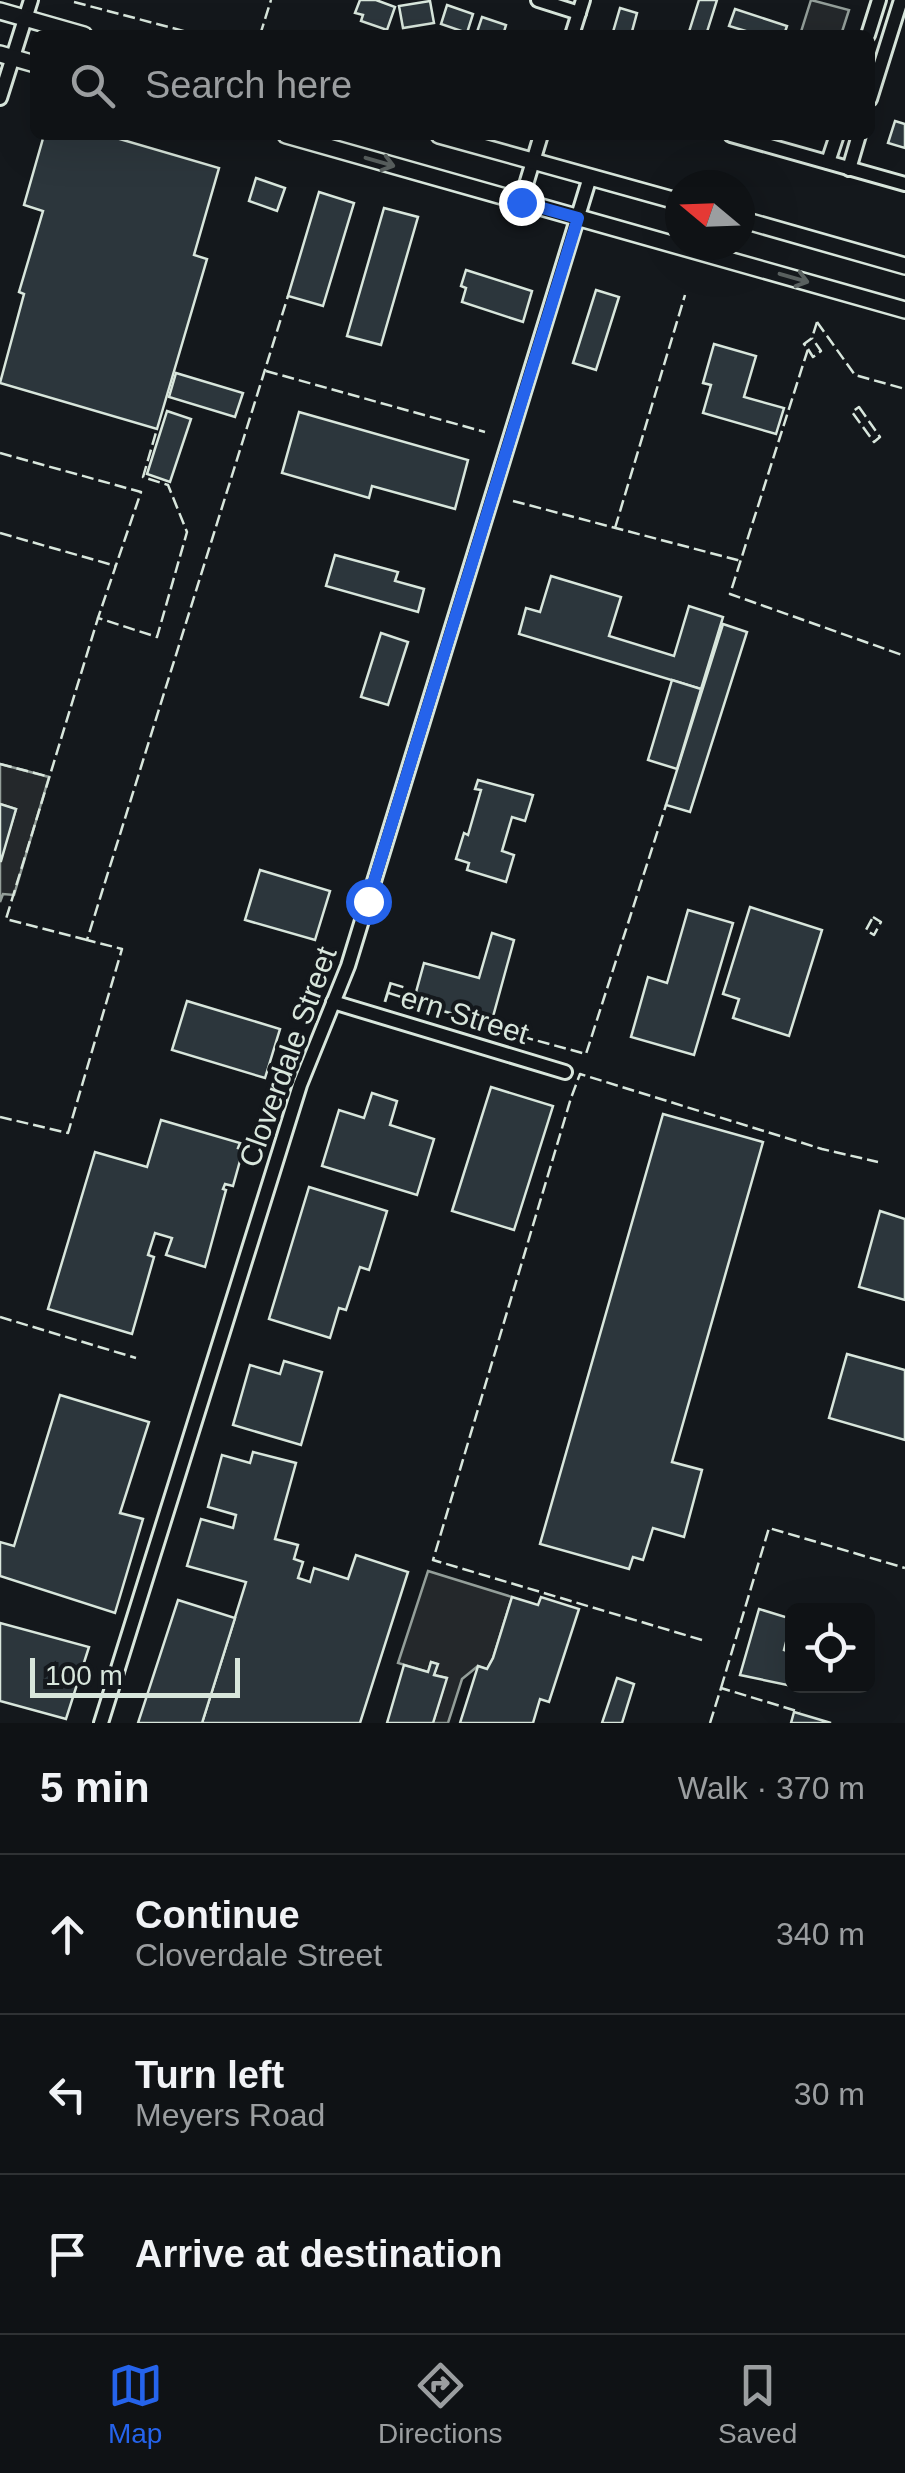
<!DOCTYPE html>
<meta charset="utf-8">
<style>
:root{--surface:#0f1215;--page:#1d2022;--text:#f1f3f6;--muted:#9b9ea0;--line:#2f3234;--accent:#2563eb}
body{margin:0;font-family:Helvetica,sans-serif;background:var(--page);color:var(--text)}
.controls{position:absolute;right:30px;bottom:30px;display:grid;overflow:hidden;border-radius:15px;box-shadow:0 10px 40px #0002}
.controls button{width:90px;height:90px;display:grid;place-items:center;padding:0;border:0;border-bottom:2px solid var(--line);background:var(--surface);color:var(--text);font:50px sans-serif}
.compass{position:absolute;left:665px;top:170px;width:90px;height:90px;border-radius:50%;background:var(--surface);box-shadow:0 10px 40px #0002;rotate:289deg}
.scale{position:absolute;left:30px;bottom:25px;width:210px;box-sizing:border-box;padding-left:10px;border:5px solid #d8e6dc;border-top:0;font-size:28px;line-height:35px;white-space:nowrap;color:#d8e6dc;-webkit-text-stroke:8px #14181c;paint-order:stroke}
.stop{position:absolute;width:30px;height:30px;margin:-22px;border:8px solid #2563eb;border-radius:50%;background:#fff}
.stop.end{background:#2563eb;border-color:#fff;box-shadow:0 2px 10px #0008}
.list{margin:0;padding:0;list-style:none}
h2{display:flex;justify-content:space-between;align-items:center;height:130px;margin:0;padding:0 40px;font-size:42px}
h2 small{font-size:32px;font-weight:400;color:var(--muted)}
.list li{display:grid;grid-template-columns:65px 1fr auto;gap:30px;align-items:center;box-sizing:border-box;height:160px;padding:0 40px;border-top:2px solid var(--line)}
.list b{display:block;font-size:38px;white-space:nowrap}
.list p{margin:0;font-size:32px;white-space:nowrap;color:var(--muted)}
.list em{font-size:32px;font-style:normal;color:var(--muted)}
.icon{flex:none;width:55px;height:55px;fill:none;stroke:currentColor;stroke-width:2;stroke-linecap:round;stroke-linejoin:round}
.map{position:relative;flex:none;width:905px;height:1723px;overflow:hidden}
.search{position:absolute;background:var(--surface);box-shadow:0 10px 40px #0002;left:30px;right:30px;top:30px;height:110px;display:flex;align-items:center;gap:25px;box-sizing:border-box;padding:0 35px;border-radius:15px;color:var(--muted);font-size:38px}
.sheet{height:610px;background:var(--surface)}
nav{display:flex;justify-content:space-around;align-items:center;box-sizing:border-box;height:140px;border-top:2px solid var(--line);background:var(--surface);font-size:28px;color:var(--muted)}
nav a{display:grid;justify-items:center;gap:5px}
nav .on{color:var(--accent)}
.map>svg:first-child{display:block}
.parking{fill:#24282b;stroke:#939e99;stroke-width:2.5}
.building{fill:#2c363c;stroke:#d8e6dc;stroke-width:2.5}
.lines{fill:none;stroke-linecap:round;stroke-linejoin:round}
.minor-casing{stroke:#d8e6dc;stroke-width:18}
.tertiary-casing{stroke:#d8e6dc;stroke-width:20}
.minor{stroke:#14181c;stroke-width:12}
.tertiary{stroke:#14181c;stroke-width:15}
.fence{stroke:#d8e6dc;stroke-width:2.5;stroke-dasharray:12 5;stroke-linecap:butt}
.oneway{stroke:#59605f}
.route{stroke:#2563eb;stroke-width:12}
.labels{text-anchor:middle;stroke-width:8;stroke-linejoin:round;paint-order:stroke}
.street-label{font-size:30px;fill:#d8e6dc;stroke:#14181c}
</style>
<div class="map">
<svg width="905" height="1723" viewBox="0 0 905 1723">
<rect width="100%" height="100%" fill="#14181c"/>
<!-- parking -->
<g class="parking">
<path d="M811,0l38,10 -8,25h-41z"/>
<path d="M0,764l49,13 -35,118 -11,-1 -3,8v-41l16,-52 -16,-5z"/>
<path d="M428,1571l84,26 -19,61 -6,11 -9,-3 -16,13 -14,44h-15l13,-45 -12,-3 3,-11 -6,-2 -3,10 -30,-9z"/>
</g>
<!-- building -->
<g class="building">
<path d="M360,0h16l19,7 -8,23 -26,-9 2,-6 -8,-2z"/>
<path d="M699,0h18l-11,35h-18z"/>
<path d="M430,1l4,22 -31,5 -4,-22z"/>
<path d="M447,5l26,9 -6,19 -26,-9z"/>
<path d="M620,8l17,5 -6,22 -18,-3z"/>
<path d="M735,9l52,17 -3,9h-25l-30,-9z"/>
<path d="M482,17l24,8 -3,10h-27z"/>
<path d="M895,121l10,3v24l-17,-5z"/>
<path d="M44,135h62l113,33 -25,87 13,4 -50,170 -157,-46 24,-89 -5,-2 24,-81 -19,-6z"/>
<path d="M256,178l29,10 -8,23 -28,-10z"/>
<path d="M319,192l35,11 -31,103 -35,-10z"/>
<path d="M384,208l34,9 -37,128 -34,-9z"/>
<path d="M466,270l66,21 -9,31 -61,-20 4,-14 -5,-2z"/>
<path d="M596,290l23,7 -23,73 -23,-7z"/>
<path d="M714,344l42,12 -12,41 40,11 -8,26 -73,-21 8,-28 -8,-2z"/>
<path d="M176,373l67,20 -8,24 -66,-20z"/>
<path d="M167,411l24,8 -21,63 -23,-8z"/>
<path d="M299,412l169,48 -13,49 -83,-23 -3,12 -87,-25z"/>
<path d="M335,555l63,17 -3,9 29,8 -6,23 -92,-26z"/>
<path d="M551,576l70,21 -12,39 65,20 15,-50 34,11 -22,72 -182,-55 7,-26 14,4z"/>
<path d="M723,624l24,8 -57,180 -24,-7z"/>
<path d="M381,633l27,9 -20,63 -27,-8z"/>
<path d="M672,680l29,9 -24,80 -29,-9z"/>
<path d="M478,780l55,15 -8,26 -13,-4 -10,34 12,4 -8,27 -39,-12 2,-7 -13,-4 8,-26 4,2 13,-45 -6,-1z"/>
<path d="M0,804l16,5 -15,52h-1z"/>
<path d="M260,870l70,21 -15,49 -70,-20z"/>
<path d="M750,907l72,23 -33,106 -56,-18 6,-19 -16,-5z"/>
<path d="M688,910l45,13 -39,132 -63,-18 17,-60 19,6z"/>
<path d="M492,933l22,7 -23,84 -78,-21 11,-40 55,15z"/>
<path d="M187,1001l93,28 -15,49 -93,-28z"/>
<path d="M491,1087l62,19 -39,124 -62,-19z"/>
<path d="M372,1093l25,8 -7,24 44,14 -17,56 -95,-29 17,-56 25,8z"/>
<path d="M663,1114l100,28 -91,320 30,8 -18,67 -31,-9 -10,32 -10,-3 -4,12 -89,-25z"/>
<path d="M161,1120l79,23 -2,5 5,2 -10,36 -8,-2 -2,5 3,1 -21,77 -39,-12 6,-17 -17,-5 -7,22 6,2 -22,77 -84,-25 47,-157 52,15z"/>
<path d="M309,1187l78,24 -18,59 -9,-3 -14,43 -7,-2 -9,30 -61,-19z"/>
<path d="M880,1211l25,8v81l-46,-13z"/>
<path d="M847,1354l58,16v70l-76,-22z"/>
<path d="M284,1361l38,11 -21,73 -68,-20 17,-60 30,9z"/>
<path d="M60,1395l89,27 -29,91 23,6 -28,94 -115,-37v-34l14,4z"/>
<path d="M253,1452l43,11 -21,76 23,6 -4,14 9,3 -5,16 12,4 4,-14 34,11 8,-24 52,17 -48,151h-158l44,-141 -59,-16 14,-47 32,9 3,-13 -28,-8 14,-52 28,8z"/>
<path d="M512,1597l26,8 3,-8 38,12 -30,93 -9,-3 -7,24h-73l18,-57 9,3 6,-11z"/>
<path d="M178,1600l57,18 -33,105h-64z"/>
<path d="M759,1609l33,10 -8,31 8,3v33l-52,-11z"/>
<path d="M0,1623l89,24 -23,72 -66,-18z"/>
<path d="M431,1662l7,2 -4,11 13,3 -14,45h-46l17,-58 24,7z"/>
<path d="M617,1678l17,6 -12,39h-20z"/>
<path d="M794,1712l37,11h-40z"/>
</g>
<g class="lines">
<!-- minor casing -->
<g class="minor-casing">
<g id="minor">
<path d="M538,0l41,13"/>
<path d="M572,35l11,-35"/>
<path d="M868,35l11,-35"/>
<path d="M0,98l31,-98"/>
<path d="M870,99l31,-99"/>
<path d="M731,135l174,49"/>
<path d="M828,162l9,-27"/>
<path d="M849,169l10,-34"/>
<path d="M521,201l20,-66"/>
<path d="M333,1002l232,70"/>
<path d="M101,1723l199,-638 48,-119 242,-789"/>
</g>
</g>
<!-- tertiary casing -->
<g class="tertiary-casing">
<g id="tertiary">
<path d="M0,11l84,24"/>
<path d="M0,54l35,10"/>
<path d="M286,135l619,175"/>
<path d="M439,135l241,67"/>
<path d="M740,219l165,47"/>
</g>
</g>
<!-- minor -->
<use href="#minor" class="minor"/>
<!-- tertiary -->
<use href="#tertiary" class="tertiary"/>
<!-- fence -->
<g class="fence">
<path d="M74,2l125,33"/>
<path d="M260,35l11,-35"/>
<path d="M817,322l-5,16 -8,6 4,5 -78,245 175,62"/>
<path d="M817,322l38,53 50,14"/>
<path d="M808,349l5,8 8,-6 -9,-13"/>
<path d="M266,371l219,61"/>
<path d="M859,407l21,30 -6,5 -22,-30z"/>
<path d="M0,453l141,39 -43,126 59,19 30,-105 -19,-47 -25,-8 14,-48"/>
<path d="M513,501l228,60"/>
<path d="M615,528l70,-233"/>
<path d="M0,533l116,33"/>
<path d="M0,764l46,12"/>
<path d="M873,917l8,5 -7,13 -8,-5z"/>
<path d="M87,940l-81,-21 92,-301"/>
<path d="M505,1032l81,22 80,-249"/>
<path d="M0,1117l68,16 54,-184 -35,-9 201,-644"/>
<path d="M0,1317l136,41"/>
<path d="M702,1640l-269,-80 138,-462 9,-24 242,75 56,13"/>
<path d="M721,1688l48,-160 136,40"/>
<path d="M710,1723l11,-35 79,24"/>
</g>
</g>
<!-- one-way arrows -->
<defs><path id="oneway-shaft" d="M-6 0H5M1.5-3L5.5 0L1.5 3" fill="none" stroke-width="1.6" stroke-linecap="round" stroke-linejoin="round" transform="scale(2.5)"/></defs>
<g class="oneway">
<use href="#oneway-shaft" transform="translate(380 162) rotate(16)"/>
<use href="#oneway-shaft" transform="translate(794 278) rotate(16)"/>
</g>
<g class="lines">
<!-- route -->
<path class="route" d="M368,901l210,-683 -57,-16"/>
</g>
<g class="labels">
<!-- street labels -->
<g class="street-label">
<text transform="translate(456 1013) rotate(17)" y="10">Fern Street</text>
<text transform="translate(288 1057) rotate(-70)" y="10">Cloverdale Street</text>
</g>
</g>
</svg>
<div class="controls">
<button><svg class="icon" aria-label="locate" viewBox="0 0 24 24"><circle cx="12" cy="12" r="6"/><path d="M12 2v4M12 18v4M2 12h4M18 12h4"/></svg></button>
</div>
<svg class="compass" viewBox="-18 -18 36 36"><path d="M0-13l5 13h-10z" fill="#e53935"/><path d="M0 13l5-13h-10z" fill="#9b9ea0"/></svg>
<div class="scale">100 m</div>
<div class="stop" style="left:368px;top:901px"></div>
<div class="stop end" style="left:521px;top:202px"></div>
<div class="search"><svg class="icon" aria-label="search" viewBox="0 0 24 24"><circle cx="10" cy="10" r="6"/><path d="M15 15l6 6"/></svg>Search here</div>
</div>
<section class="sheet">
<h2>5 min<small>Walk · 370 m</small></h2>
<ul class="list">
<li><svg class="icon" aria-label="ahead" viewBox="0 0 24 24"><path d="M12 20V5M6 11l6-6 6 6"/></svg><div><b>Continue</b><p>Cloverdale Street</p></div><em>340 m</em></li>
<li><svg class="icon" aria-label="left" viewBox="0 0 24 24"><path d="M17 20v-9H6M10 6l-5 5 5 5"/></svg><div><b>Turn left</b><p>Meyers Road</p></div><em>30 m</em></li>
<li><svg class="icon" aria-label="arrive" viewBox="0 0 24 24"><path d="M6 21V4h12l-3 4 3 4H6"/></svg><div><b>Arrive at destination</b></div></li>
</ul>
</section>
<nav>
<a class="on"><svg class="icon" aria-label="map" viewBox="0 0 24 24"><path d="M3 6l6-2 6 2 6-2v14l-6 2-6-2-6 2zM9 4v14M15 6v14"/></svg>Map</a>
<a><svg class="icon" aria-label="directions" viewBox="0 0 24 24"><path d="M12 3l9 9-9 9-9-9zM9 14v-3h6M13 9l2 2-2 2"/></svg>Directions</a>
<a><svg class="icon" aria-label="saved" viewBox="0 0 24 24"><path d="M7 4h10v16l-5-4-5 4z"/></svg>Saved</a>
</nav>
